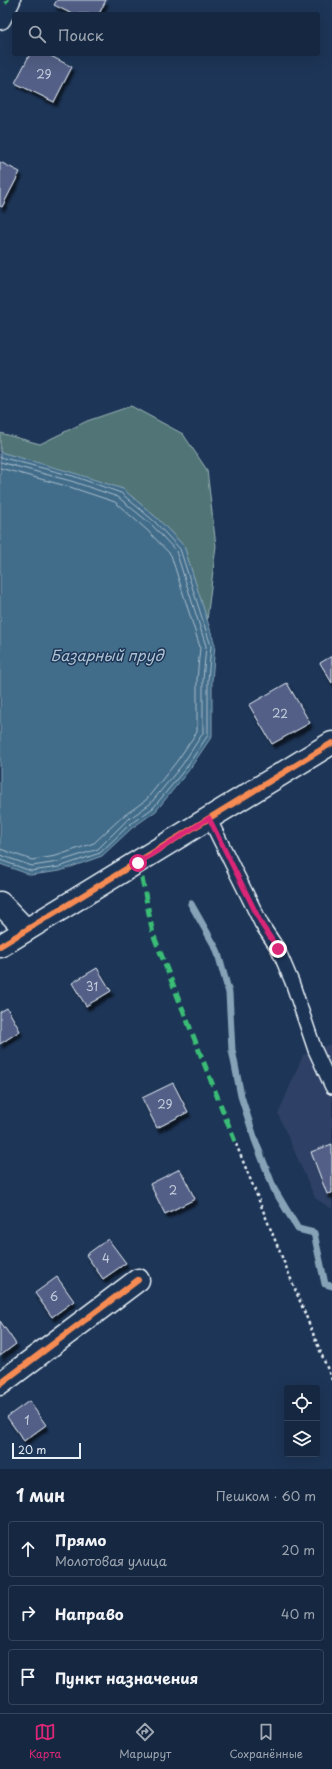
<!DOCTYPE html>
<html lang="ru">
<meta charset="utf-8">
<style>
:root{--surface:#162841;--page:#23344c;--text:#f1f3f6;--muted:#9ea6b1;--line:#35445a;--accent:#db2777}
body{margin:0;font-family:"Playpen Sans",sans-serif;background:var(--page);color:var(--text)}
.controls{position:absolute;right:12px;bottom:12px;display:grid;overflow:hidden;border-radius:4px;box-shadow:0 4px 16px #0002}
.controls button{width:36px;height:36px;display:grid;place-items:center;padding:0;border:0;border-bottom:1px solid var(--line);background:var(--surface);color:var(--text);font:20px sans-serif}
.scale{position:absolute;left:12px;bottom:10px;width:69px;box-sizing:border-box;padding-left:4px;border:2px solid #e8f1f8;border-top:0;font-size:11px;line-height:14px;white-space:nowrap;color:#e8f1f8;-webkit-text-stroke:3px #1d3557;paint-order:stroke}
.stop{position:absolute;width:12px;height:12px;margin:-9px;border:3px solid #db2777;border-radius:50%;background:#fff}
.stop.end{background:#db2777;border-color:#fff;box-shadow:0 1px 4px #0008}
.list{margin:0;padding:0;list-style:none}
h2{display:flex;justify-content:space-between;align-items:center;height:52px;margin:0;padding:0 16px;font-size:17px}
h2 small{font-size:13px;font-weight:400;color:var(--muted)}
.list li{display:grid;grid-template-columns:26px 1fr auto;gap:12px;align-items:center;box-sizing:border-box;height:56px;margin:0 8px 8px;padding:0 8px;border:1px solid var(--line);border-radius:4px}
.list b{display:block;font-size:15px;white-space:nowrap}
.list p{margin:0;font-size:13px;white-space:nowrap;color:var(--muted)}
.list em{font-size:13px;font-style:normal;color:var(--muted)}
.icon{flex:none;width:22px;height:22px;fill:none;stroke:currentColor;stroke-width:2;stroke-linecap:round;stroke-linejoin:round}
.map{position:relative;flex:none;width:332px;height:1469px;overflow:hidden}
.search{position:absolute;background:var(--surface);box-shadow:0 4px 16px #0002;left:12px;right:12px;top:12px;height:44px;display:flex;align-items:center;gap:10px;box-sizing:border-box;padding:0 14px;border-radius:4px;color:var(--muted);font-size:15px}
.sheet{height:244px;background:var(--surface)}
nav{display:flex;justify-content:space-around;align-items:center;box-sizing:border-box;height:56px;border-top:1px solid var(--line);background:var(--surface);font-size:11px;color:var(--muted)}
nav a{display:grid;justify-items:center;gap:2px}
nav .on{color:var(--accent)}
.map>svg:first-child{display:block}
.built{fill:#2d4165}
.green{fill:#517576;stroke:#9cb3b7}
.water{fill:#436d8a;stroke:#85a2b6}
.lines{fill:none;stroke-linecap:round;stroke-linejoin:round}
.shore{stroke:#a6bccc;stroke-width:1}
.stream{stroke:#85a2b6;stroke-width:7}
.building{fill:#525e86;stroke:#e8f1f8;filter:url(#shadow)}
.service-casing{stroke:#e8f1f8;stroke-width:16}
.minor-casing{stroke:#e8f1f8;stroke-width:25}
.tertiary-casing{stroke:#e8f1f8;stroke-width:25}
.path{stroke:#e8f1f8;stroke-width:2.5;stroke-dasharray:3 3;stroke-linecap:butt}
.service{stroke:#1d3557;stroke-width:13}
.minor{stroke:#1d3557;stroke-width:22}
.tertiary{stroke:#1d3557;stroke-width:22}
.quiet{stroke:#3abd76;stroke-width:5;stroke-dasharray:10 5;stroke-linecap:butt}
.cycleway-casing{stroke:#1d3557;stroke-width:8}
.cycleway{stroke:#f68b52;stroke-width:6}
.route{stroke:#db2777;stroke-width:5}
.labels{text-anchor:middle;stroke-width:3;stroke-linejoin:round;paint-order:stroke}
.number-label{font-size:12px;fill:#c2ccdc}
.water-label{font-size:15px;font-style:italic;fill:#aec3d2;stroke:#1d3557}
</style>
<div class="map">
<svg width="332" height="1469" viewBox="0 0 332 1469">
<defs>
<filter id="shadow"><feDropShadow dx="2.5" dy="4.5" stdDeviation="1" flood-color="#0009"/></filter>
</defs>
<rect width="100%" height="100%" fill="#1d3557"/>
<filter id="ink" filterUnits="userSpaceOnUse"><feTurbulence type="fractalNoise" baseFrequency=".025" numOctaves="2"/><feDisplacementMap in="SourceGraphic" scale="8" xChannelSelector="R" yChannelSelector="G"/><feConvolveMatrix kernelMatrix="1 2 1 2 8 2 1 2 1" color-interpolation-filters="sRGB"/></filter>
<g filter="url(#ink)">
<!-- built -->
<path class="built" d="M332,1043v166l-17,-11 -37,-84 25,-59z"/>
<!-- green -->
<path class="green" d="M131,406l52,28 24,36 9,76 -9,74 -23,-74 -26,-27 -35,-30 -123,-37v-19l40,11 47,-23z"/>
<!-- water -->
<path class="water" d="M0,452l74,21 49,16 35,30 26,27 31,99 -3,36v55l-23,34 -33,41 -24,17 -30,28 -42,15 -29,4 -31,-11z"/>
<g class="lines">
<!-- shore -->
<g class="shore">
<path d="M0,457l73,19 48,17 34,29 25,27 31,97 -3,34v55l-22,33 -33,40 -24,17 -29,28 -41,14 -28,4 -31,-11"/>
<path d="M0,462l71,19 47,16 34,28 24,26 30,95 -3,34v53l-21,32 -32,39 -24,17 -28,28 -40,13 -26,4 -32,-11"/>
<path d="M0,468l70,19 45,15 32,28 24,25 29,92 -3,33v52l-20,29 -31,39 -24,17 -28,26 -38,13 -24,4 -32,-11"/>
</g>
<!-- stream -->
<path class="stream" d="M191,904l26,46 12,43 3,57 9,46 14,44 19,49 24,40 16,4 11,51 7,2"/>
</g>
<!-- building -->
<g class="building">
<path d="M57,0h49l-7,14h-27l-18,-9z"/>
<path d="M30,54h17l25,13 -18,35 -39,-19z"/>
<path d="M0,162l20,10 -18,35 -2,-1z"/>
<path d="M332,656v27l-12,-20z"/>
<path d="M287,683l23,40 -38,21 -23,-39z"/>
<path d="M97,968l14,23 -25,15 -14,-23z"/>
<path d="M7,1008l13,23 -20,13v-32z"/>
<path d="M173,1083l15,29 -31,16 -15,-30z"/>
<path d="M332,1144v49l-5,1 -16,-42z"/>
<path d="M180,1169l15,30 -30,15 -15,-30z"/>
<path d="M108,1239l18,24 -23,16 -17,-24z"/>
<path d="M57,1277l17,24 -22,16 -17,-24z"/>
<path d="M0,1321l16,23 -16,12z"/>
<path d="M29,1401l17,24 -22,16 -17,-24z"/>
</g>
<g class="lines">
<!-- service casing -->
<g class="service-casing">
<path id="service" d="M209,818l53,107 16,24 14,33 23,68 17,37"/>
</g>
<!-- minor casing -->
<g class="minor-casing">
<g id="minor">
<path d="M0,18l9,-18"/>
<path d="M0,903l26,27"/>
<path d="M0,1384l138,-104"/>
</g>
</g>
<!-- tertiary casing -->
<g class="tertiary-casing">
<path id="tertiary" d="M0,946l332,-203"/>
</g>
<!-- path -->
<path class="path" d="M236,1144l96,236"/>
<!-- service -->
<use href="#service" class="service"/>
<!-- minor -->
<use href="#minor" class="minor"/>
<!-- tertiary -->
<use href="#tertiary" class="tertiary"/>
<!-- quiet -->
<g class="quiet">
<path d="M6,0l2,2"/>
<path d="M139,863l14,71 83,210"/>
</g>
<!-- cycleway casing -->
<g class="cycleway-casing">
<g id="cycleway">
<path d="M0,946l332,-203"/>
<path d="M0,1384l138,-104"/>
</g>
</g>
<!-- cycleway -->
<use href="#cycleway" class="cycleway"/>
</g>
</g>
<g class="lines" filter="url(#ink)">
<!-- route -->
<path class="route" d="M138,863l71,-45 53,107 16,24"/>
</g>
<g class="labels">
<!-- number labels -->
<g class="number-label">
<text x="44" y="79">29</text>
<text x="280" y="718">22</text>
<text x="92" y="991">31</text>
<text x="165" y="1109">29</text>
<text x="173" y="1195">2</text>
<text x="106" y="1263">4</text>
<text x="54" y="1301">6</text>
<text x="27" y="1425">1</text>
</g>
<!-- water labels -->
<g class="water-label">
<text x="107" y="661">Базарный пруд</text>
</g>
</g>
</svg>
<div class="controls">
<button><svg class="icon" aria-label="locate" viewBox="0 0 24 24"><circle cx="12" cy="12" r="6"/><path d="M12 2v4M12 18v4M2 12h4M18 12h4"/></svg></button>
<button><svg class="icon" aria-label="layers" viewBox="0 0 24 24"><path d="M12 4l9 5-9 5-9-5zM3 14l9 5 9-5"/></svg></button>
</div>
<div class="scale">20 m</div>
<div class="stop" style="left:138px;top:863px"></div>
<div class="stop end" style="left:278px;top:949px"></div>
<div class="search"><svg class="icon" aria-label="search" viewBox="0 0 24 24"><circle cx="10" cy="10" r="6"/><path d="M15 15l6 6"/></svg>Поиск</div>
</div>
<section class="sheet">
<h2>1 мин<small>Пешком · 60 m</small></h2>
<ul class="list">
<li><svg class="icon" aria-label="ahead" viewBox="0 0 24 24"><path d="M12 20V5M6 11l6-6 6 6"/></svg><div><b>Прямо</b><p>Молотовая улица</p></div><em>20 m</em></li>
<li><svg class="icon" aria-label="right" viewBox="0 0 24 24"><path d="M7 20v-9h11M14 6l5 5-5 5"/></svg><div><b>Направо</b></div><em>40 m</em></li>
<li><svg class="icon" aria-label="arrive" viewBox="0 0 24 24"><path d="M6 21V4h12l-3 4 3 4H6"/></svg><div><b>Пункт назначения</b></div></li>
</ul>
</section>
<nav>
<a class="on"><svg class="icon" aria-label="map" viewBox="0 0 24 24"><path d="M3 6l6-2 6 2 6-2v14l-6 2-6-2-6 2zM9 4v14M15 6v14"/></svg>Карта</a>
<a><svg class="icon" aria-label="directions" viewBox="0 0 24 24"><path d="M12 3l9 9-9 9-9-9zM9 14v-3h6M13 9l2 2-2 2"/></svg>Маршрут</a>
<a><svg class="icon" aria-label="saved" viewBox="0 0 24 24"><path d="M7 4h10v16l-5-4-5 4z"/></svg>Сохранённые</a>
</nav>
